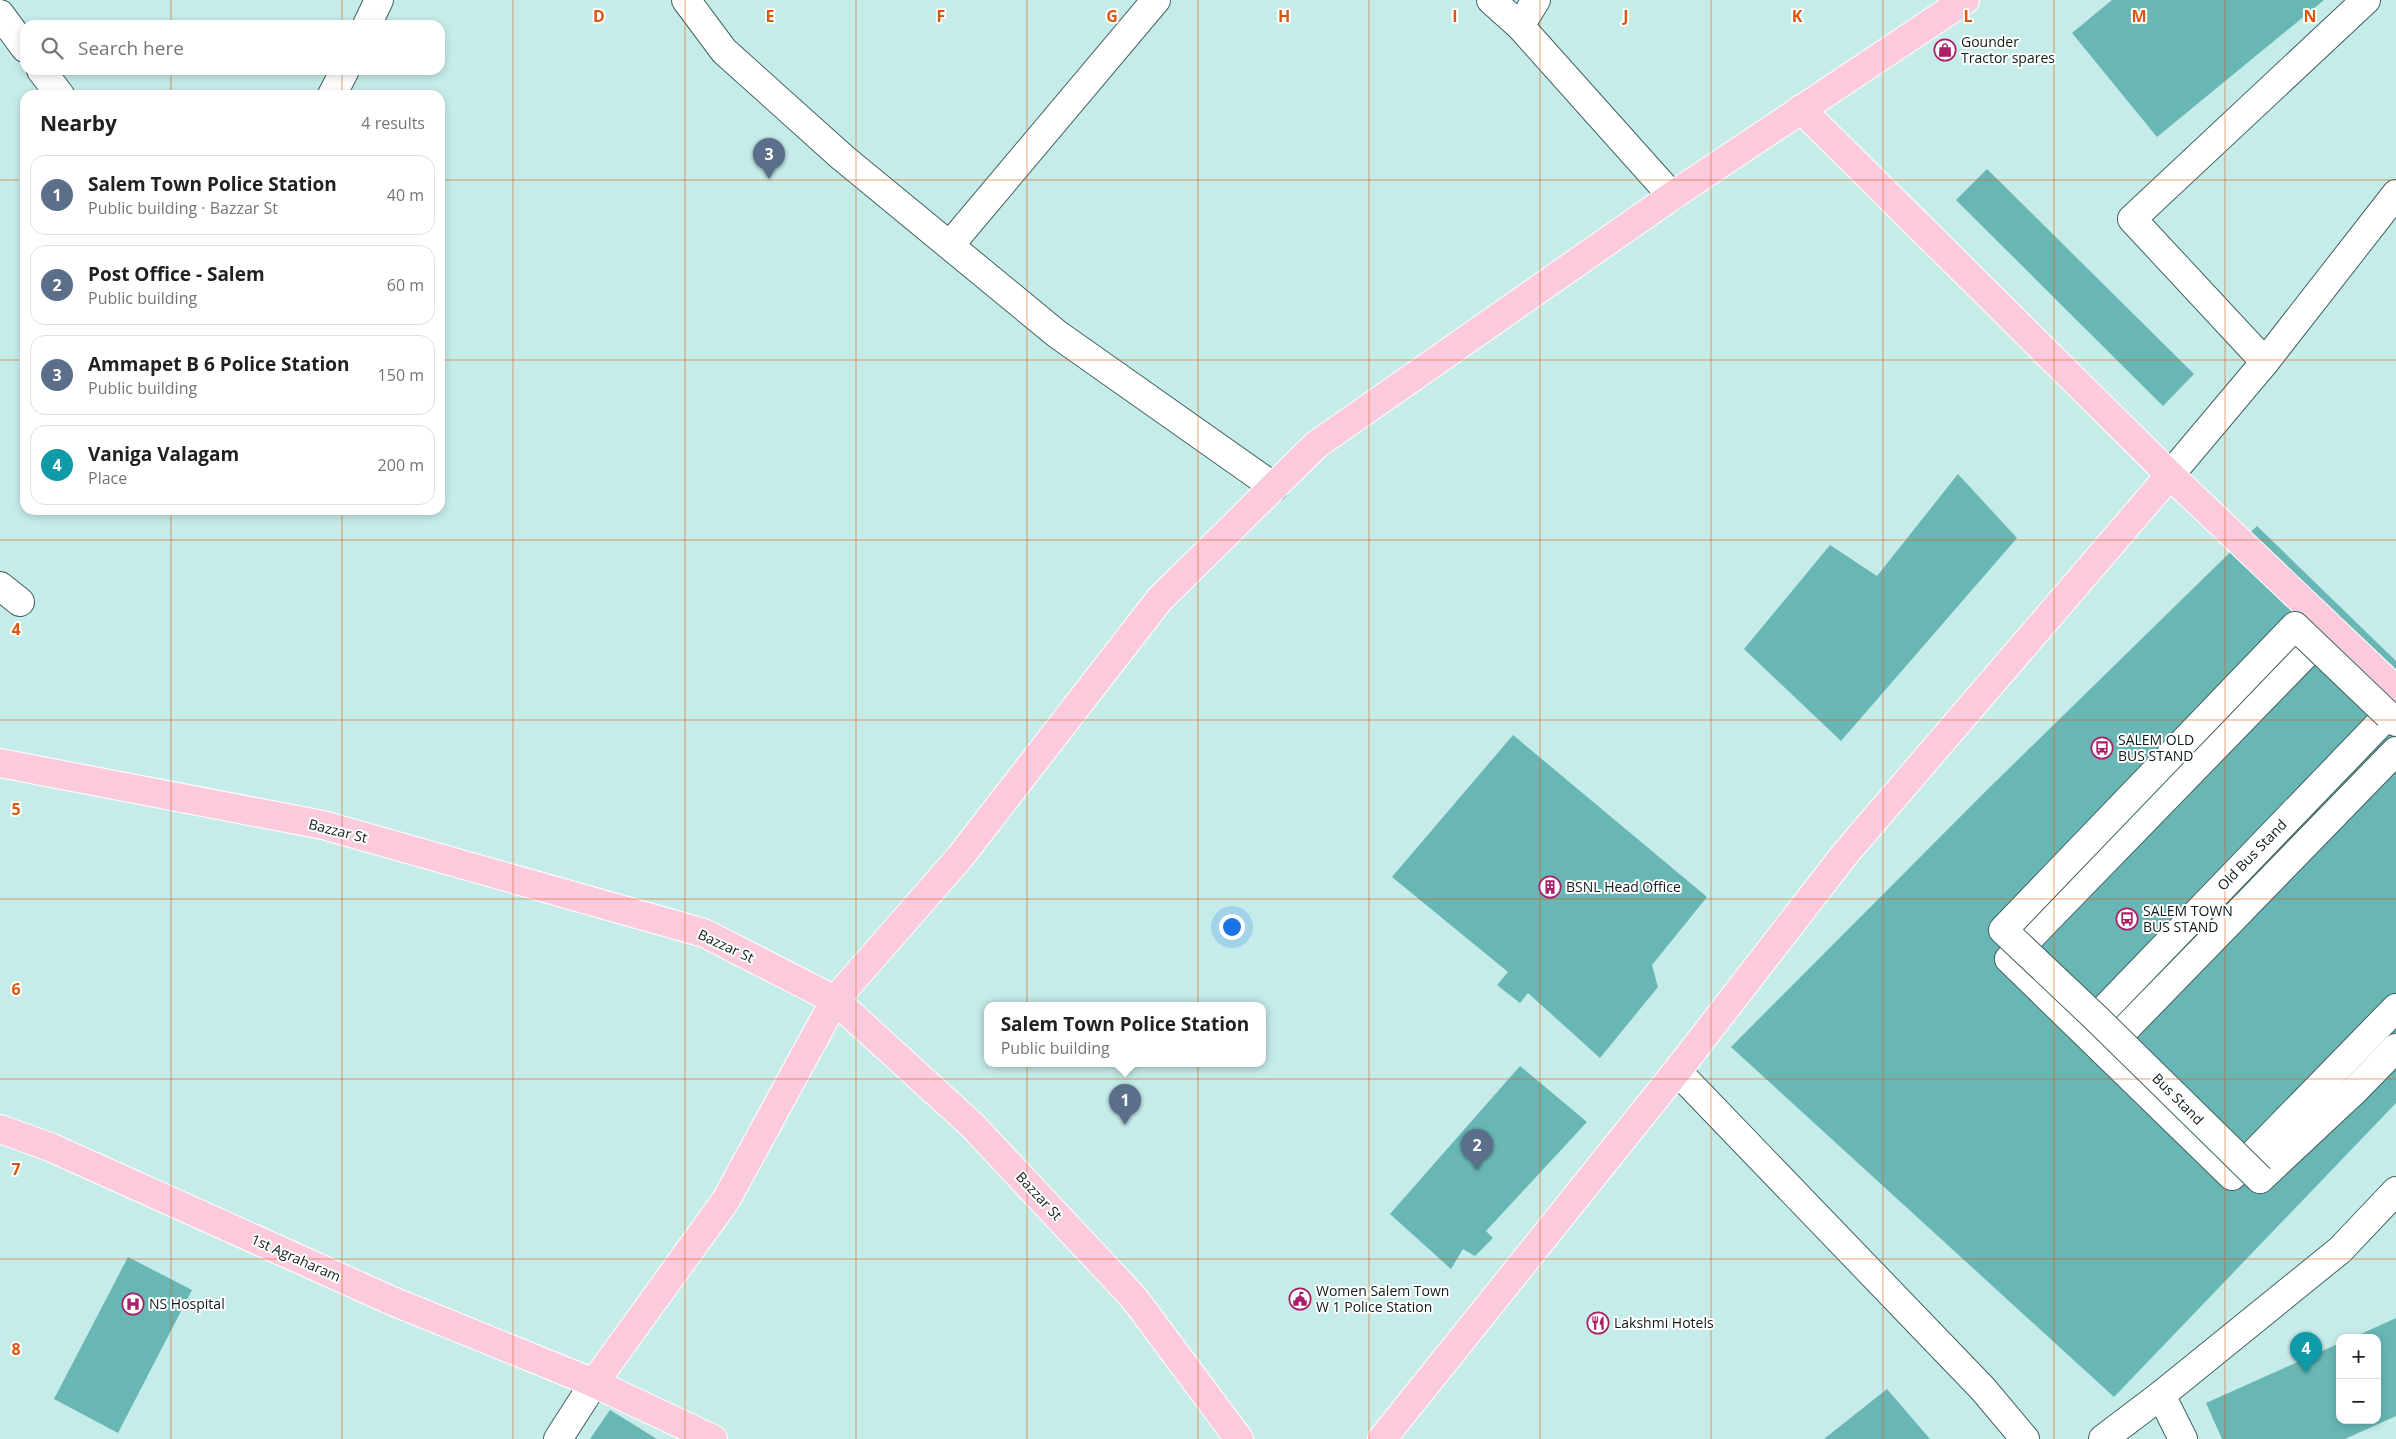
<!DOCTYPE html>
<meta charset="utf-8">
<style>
:root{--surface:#fff;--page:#f6f6f6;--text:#202124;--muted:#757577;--line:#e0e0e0;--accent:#d93025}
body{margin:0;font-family:"Open Sans",sans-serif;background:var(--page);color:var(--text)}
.controls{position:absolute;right:15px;bottom:15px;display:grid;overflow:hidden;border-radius:10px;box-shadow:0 2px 8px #0003}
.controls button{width:45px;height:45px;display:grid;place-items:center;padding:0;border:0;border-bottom:1px solid var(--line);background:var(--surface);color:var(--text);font:25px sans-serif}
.you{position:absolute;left:1231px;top:926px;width:18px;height:18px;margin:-12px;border:4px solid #fff;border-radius:50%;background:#1a73e8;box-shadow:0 0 0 8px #1a73e833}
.badge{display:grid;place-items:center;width:32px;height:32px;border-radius:50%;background:var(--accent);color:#fff;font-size:16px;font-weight:700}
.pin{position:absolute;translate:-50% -41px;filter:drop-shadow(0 1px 2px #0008)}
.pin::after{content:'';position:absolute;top:26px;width:18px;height:15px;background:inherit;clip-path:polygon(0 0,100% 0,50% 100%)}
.popup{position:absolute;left:984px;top:1002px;width:282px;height:65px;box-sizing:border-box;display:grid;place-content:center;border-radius:10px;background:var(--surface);filter:drop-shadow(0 1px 4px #0005);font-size:16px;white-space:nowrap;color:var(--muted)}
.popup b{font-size:19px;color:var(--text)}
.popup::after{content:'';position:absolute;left:50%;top:100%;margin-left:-10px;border:10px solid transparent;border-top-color:var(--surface)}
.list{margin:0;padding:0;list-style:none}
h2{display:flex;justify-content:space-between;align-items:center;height:65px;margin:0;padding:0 20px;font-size:21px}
h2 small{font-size:16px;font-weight:400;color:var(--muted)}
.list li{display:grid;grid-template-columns:32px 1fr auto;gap:15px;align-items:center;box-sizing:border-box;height:80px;margin:0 10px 10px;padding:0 10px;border:1px solid var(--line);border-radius:15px}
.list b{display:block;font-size:19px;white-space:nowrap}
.list p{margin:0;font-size:16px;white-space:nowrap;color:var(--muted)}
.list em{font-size:16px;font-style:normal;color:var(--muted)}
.icon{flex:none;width:28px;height:28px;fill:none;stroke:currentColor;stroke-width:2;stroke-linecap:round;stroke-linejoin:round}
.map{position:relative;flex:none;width:2396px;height:1439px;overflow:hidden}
.search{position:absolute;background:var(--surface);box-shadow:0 2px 8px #0003;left:20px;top:20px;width:425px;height:55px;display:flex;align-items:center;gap:12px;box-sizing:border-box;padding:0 18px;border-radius:15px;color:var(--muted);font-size:19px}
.panel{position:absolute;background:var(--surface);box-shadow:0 2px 8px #0003;left:20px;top:90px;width:425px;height:425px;border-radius:15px}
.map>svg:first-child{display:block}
.building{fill:#68b7b5}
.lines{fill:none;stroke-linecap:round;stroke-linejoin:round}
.minor-casing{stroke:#416362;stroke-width:30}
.major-casing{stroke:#fff;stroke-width:30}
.minor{stroke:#fff;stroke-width:28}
.major{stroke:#fbcbdd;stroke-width:28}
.minor-bridge-casing{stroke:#416362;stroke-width:30;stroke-linecap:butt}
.minor-bridge{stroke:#fff;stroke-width:28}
.grid{fill:none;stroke:#dd560d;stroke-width:1;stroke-opacity:0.55}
.labels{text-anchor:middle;stroke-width:4;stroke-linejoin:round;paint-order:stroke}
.poi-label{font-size:14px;fill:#0d1b1a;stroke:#fff;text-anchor:start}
.street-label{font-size:14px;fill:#0d1b1a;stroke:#fff}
.grid-label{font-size:16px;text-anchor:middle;font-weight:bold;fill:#dd560d;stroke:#fff;stroke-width:4;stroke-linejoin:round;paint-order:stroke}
</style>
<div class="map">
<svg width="2396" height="1439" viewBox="0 0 2396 1439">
<rect width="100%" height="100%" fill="#c6ecea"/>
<!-- building -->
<g class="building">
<path d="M2112,0h212l-167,137 -85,-104z"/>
<path d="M1987,169l207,205 -31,32 -207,-206z"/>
<path d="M1958,474l59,64 -176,203 -97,-92 86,-104 47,31z"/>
<path d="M2257,526l139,135v442l-282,294 -383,-350 255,-256z"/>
<path d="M1513,735l194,162 -55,68 6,22 -58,71 -72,-65 -8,10 -23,-18 11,-13 -116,-95z"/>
<path d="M1520,1066l67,56 -101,109 7,7 -18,18 -12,-7 -12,20 -61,-55z"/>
<path d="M128,1257l64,33 -74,143 -64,-34z"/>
<path d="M2396,1318v98l-51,23h-123l-16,-36 134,-60v77h37v-82h-25z"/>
<path d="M1887,1389l43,50h-106z"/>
<path d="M610,1410l47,29h-67z"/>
</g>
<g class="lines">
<!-- minor casing -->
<g class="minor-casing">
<g id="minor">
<path d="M686,0l38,51 118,106 215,177 217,153"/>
<path d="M1491,0l29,26 152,170"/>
<path d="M0,14l25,34"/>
<path d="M367,25l12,-25"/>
<path d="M1520,26l16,-26"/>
<path d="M41,70l19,25"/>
<path d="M332,95l13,-25"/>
<path d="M950,245l206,-245"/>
<path d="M2265,362l-133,-143 234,-219"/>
<path d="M2170,475l95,-113 131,-168"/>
<path d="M0,586l20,16"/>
<path d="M2331,628l-322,331 223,217 164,-168"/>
<path d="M2096,1018l292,-303 8,7"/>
<path d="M2104,1051l292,-300"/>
<path d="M1677,1071l306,318 42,50"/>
<path d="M2260,1179l95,-89 41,-42"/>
<path d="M558,1439l36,-56"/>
<path d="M2103,1439l58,-44"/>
<path d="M2183,1439l-22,-44 179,-145 56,-59"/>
</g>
</g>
<!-- major casing -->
<g class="major-casing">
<g id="major">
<path d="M1801,109l369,366 226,215"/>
<path d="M0,763l323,62 381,108 131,67 137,125 162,173 105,141"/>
<path d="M0,1129l50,18 340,153 204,83 119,56"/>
<path d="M594,1383l132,-183 109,-200 125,-143 199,-257 157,-155 356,-249 293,-196"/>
<path d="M1382,1439l295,-368 168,-217 325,-379"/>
</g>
</g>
<!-- minor -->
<use href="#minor" class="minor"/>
<!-- major -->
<use href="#major" class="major"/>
<!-- minor-bridge casing -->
<g class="minor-bridge-casing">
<path id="minor-bridge" d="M2260,1179l-164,-161 -93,-88 292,-304 93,89"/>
</g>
<!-- minor-bridge -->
<use href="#minor-bridge" class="minor-bridge"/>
</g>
<!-- grid -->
<path class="grid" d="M171,0v25M342,0v25M513,0v1439M685,0v1439M856,0v1439M1027,0v1439M1198,0v1439M1369,0v1439M1540,0v1439M1711,0v1439M1883,0v1439M2054,0v1439M2225,0v1439M171,70v25M342,70v25M0,180h25M440,180h1956M0,360h25M440,360h1956M171,510v929M342,510v929M0,540h2396M0,720h2396M0,899h2396M0,1079h2396M0,1259h2396"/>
<!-- icons -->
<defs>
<g id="shop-ring" transform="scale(1.125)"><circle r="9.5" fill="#fff" stroke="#a82067" stroke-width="1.5"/><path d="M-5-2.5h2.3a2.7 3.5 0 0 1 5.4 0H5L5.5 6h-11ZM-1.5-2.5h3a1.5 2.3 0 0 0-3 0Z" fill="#a82067"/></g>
<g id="bus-ring" transform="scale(1.125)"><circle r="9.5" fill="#fff" stroke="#a82067" stroke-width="1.5"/><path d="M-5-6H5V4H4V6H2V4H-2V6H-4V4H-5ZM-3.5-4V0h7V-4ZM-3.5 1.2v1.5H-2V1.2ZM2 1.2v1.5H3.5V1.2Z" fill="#a82067"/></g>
<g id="building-ring" transform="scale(1.125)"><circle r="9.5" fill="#fff" stroke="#a82067" stroke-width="1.5"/><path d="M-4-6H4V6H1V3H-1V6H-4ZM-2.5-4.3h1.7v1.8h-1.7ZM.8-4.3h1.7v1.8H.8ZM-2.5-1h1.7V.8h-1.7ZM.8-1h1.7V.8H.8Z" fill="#a82067"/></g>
<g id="civic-ring" transform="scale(1.125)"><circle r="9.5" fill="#fff" stroke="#a82067" stroke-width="1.5"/><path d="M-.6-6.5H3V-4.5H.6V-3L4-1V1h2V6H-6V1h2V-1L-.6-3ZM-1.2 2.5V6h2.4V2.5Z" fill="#a82067"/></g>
<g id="hospital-ring" transform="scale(1.125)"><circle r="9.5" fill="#fff" stroke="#a82067" stroke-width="1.5"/><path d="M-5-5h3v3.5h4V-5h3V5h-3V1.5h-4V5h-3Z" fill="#a82067"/></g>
<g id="restaurant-ring" transform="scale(1.125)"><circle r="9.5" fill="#fff" stroke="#a82067" stroke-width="1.5"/><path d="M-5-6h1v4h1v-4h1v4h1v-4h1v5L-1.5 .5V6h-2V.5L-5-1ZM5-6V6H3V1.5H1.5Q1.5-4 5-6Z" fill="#a82067"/></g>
</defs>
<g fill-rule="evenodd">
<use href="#shop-ring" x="1945" y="50"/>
<use href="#bus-ring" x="2102" y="748"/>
<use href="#building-ring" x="1550" y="887"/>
<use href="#bus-ring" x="2127" y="919"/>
<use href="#civic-ring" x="1300" y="1299"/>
<use href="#hospital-ring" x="133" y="1304"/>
<use href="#restaurant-ring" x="1598" y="1323"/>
</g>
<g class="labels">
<!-- poi labels -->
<g class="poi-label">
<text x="1961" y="47">Gounder<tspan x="1961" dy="16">Tractor spares</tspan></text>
<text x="2118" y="745">SALEM OLD<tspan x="2118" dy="16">BUS STAND</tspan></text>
<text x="1566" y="892">BSNL Head Office</text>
<text x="2143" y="916">SALEM TOWN<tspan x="2143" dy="16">BUS STAND</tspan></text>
<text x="1316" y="1296">Women Salem Town<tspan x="1316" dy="16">W 1 Police Station</tspan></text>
<text x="149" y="1309">NS Hospital</text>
<text x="1614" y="1328">Lakshmi Hotels</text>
</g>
<!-- street labels -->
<g class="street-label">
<text transform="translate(338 831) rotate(14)" y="5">Bazzar St</text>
<text transform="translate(2252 855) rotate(-46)" y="5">Old Bus Stand</text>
<text transform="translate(726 946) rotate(25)" y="5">Bazzar St</text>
<text transform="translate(2178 1099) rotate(45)" y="5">Bus Stand</text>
<text transform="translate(1039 1196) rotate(47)" y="5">Bazzar St</text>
<text transform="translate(296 1258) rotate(24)" y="5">1st Agraharam</text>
</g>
</g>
<g class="grid-label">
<text x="599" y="22">D</text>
<text x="770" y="22">E</text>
<text x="941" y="22">F</text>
<text x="1112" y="22">G</text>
<text x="1284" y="22">H</text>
<text x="1455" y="22">I</text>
<text x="1626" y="22">J</text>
<text x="1797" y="22">K</text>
<text x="1968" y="22">L</text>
<text x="2139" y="22">M</text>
<text x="2310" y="22">N</text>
<text x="16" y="635">4</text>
<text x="16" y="815">5</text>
<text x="16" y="995">6</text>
<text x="16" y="1175">7</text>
<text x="16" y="1355">8</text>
</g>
</svg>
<div class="controls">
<button>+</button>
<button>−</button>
</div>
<div class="you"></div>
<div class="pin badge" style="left:1125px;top:1125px;background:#5c6f8a">1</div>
<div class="popup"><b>Salem Town Police Station</b>Public building</div>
<div class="pin badge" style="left:1477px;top:1170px;background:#5c6f8a">2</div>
<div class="pin badge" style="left:769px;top:179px;background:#5c6f8a">3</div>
<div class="pin badge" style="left:2306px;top:1373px;background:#0f9aa8">4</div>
<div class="search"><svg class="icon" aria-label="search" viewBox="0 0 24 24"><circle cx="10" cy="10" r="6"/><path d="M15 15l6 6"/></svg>Search here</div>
<section class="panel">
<h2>Nearby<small>4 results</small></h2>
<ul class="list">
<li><span class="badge" style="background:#5c6f8a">1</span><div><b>Salem Town Police Station</b><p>Public building · Bazzar St</p></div><em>40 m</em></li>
<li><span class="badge" style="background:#5c6f8a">2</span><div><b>Post Office - Salem</b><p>Public building</p></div><em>60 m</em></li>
<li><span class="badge" style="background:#5c6f8a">3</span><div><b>Ammapet B 6 Police Station</b><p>Public building</p></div><em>150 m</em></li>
<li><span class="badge" style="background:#0f9aa8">4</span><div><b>Vaniga Valagam</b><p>Place</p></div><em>200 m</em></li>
</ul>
</section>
</div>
